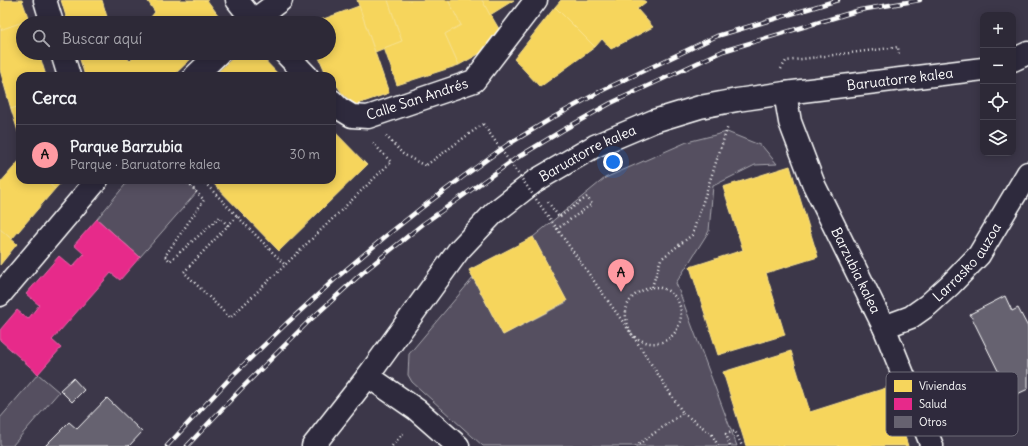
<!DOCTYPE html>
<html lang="es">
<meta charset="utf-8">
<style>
:root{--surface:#2d2937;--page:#35313f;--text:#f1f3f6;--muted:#a7a6ad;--line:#484552;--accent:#ff9aa2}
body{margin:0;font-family:Delius,sans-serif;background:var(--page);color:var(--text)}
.controls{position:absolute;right:12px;top:12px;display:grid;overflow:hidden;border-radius:8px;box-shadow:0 2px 10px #0003}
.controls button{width:36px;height:36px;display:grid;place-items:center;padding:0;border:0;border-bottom:1px solid var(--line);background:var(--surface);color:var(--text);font:20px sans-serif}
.you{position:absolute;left:613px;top:162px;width:14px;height:14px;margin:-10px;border:3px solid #fff;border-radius:50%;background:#1a73e8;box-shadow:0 0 0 6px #1a73e833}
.badge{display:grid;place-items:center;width:26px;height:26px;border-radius:50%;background:var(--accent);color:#111;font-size:13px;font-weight:700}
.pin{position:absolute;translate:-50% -33px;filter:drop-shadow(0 1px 2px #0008)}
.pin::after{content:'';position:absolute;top:21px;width:14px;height:12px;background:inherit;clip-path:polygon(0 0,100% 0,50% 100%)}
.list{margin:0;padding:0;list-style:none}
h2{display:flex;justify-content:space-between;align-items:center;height:52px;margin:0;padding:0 16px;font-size:17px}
h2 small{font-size:13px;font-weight:400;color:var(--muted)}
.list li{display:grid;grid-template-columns:26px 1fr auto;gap:12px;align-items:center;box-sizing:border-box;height:60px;padding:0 16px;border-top:1px solid var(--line)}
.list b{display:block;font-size:15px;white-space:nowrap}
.list p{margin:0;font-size:13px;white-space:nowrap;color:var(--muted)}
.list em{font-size:13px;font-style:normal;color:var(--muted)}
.icon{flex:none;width:22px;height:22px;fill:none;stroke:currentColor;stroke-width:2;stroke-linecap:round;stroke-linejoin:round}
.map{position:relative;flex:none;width:1028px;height:446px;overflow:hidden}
.search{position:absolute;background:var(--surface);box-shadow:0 2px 10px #0003;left:16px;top:16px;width:320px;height:44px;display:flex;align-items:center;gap:10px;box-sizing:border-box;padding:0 14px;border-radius:22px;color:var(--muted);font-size:15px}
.panel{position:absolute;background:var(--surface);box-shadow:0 2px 10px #0003;left:16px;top:72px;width:320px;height:112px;border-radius:12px}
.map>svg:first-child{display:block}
.green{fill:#555060;stroke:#aaa8b0}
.homes{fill:#f6d55c;stroke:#f9e28d}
.health{fill:#e7298a;stroke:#ee69ad}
.building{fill:#666270;stroke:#fff}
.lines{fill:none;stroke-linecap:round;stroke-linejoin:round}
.minor-casing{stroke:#fff;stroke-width:25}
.major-casing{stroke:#fff;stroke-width:25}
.path{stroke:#fff;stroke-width:2.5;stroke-dasharray:1 3;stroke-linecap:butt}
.minor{stroke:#2f2a3d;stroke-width:22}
.major{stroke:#2f2a3d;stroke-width:22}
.rail-casing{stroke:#fff;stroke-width:4.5}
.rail{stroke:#2f2a3d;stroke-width:3;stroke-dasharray:9;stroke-linecap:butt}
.path-bridge{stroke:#fff;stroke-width:2.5;stroke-dasharray:1 3;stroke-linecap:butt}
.labels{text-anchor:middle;stroke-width:4;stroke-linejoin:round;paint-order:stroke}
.street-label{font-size:14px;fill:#fff;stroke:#2f2a3d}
.key{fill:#2f2a3d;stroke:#6d6a77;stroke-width:1}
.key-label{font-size:11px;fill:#fff}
</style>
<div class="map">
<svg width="1028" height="446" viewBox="0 0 1028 446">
<rect width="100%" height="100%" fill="#3c3749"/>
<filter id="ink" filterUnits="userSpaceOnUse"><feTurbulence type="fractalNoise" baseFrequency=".025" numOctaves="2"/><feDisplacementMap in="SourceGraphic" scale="8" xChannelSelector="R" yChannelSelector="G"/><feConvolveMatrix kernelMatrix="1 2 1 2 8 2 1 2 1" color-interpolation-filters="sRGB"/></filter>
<g filter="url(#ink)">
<!-- green -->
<g class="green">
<path d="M727,132l35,14 15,18 -22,1 -42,21 -4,45 -33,52 61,163h-254l-71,-64 -4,-7 1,-21 64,-76 30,57 64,-33 -34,-65 72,-59 82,-36z"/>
<path d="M129,180h56l12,12 -57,65 -43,-38z"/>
<path d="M38,374l21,18 -47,54h-12v-28z"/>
</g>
<!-- homes -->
<g class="homes">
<path d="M0,0h22l7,20 -29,10z"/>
<path d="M61,0h41l5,17 7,6h-46z"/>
<path d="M147,0h60l17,23h-78l9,-11z"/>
<path d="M357,0h31l14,41 -27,11z"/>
<path d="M388,0h60l13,25 -16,9 14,31 -62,20 -13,-37 18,-7z"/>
<path d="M448,0h34l20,34 -7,11 -36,20 -14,-31 16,-9z"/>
<path d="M482,0h32l-24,15z"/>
<path d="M561,0h82l3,2 -9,7 16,18 -42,22 -9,-10 -7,8 -40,-40z"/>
<path d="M359,6l30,87 -34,12 -13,-12 -9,-13h-1v-4h-5l-10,-23h12v-30h-11v-2z"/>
<path d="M555,7l40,40 -55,40 -26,-28z"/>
<path d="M29,20v3h-6v30h16l7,23h-26v30l-9,3 -11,-39v-40z"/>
<path d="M78,53h45l7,8 8,-8h59l-24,23h-88z"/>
<path d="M238,53h20l22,23h-66z"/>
<path d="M20,106v32l-9,-29z"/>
<path d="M332,129l35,36 -88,86 -69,-71h122z"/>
<path d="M20,160v20h25l10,9 -43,50 -12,-10v-46z"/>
<path d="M790,166l28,91 -52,16 19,62 -67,20 -28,-88 53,-17 -20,-63z"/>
<path d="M45,180h18l-8,9z"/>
<path d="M0,229l17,15 -17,21z"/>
<path d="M533,237l34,64 -64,34 -34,-65z"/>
<path d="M791,351l19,61 79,-25 19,59h-162l-23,-74z"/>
</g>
<!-- health -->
<path class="health" d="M97,219l43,38 -20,23 -9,-7 -59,67 9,8 -23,26 -38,-34v-10l17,-20 11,9 11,-14 -13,-11 33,-38 13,11 12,-13 -10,-9z"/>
<!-- building -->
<g class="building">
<path d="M1005,296l7,15 6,-3 10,19v62l-17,8 -41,-83z"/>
<path d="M73,378l11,12 -12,12 -12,-12z"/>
<path d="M107,398l35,34 -13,14h-84l24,-24 8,7z"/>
</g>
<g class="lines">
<!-- minor casing -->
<g class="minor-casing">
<g id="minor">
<path d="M45,0l7,23"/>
<path d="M237,0l18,23"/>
<path d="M250,23l31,-23"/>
<path d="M62,53l7,23"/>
<path d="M285,53l22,23"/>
<path d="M195,76l24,-23"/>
<path id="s1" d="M785,93l5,29 24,63 70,142 48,119"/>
<path d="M332,101l7,7 13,8 16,1 106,-36 62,-81"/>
<path d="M0,295l97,-115"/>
<path id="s2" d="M884,327l27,-10 17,-12 22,-20 29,-30 49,-82"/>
<path d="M368,376l49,34 41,36"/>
</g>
</g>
<!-- major casing -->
<g class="major-casing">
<g id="major">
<path d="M1013,60l15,-7"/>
<path id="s3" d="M313,446l55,-70 91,-126 35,-37 41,-32 60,-35 59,-25 46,-14 37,-7 48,-7 198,-24"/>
</g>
</g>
<!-- path -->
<g class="path">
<path d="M781,69l5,-8 112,-14 1,8"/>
<path d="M386,136l17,18 22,12 58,-42"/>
<path d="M185,180l19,20 -39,56 5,5 50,-44 8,9"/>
<path d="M202,180l83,85 106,-103 -20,-21"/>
<path d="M548,202l11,15 28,-20 5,7 -35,25"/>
<path d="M237,216l-53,56 46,46 55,-53"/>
<path d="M652,287l9,-28 31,-24 36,-109"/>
<path d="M652,287c3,0 6,0 9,1 33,9 22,59 -11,55 -6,-1 -12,-4 -17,-7 -3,-5 -6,-12 -7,-18 -2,-17 10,-27 26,-31z"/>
<path d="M608,301l25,35 50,77 -47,33"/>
<path d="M683,413l29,21 6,12"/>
<path d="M392,446l13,-15"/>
<path d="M730,446l-4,-12 9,-3 7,15"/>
</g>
<!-- minor -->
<use href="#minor" class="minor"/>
<!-- major -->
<use href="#major" class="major"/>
<!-- rail casing -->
<g class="rail-casing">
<g id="rail">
<path d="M167,446l65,-70 54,-52 49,-45 51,-43 34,-27 44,-33 43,-31 47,-28 49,-27 114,-54 121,-36"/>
<path d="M187,446l54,-57 67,-67 54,-49 61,-49 51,-36 41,-29 48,-29 48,-27 112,-52 137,-41 60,-10"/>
</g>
</g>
<!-- rail -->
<use href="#rail" class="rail"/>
<!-- path-bridge -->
<path class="path-bridge" d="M483,124l125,177"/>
</g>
</g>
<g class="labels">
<!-- street labels -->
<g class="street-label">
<text dy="5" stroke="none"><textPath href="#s3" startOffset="731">Baruatorre kalea</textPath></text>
<text transform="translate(417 99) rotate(-18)" y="5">Calle San Andrés</text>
<text dy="5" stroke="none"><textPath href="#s3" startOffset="407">Baruatorre kalea</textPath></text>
<text dy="5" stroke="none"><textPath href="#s2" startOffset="108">Larrasko auzoa</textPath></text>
<text dy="5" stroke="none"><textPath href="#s1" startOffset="192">Barzubia kalea</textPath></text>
</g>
</g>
<!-- legend -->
<rect x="886" y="372" width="132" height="64" rx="6" class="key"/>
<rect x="894" y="380" width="18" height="12" fill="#f6d55c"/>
<rect x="894" y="398" width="18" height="12" fill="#e7298a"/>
<rect x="894" y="416" width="18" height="12" fill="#666270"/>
<g class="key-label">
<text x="919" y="390">Viviendas</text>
<text x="919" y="408">Salud</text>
<text x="919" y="426">Otros</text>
</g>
</svg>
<div class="controls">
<button>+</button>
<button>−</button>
<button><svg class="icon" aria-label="locate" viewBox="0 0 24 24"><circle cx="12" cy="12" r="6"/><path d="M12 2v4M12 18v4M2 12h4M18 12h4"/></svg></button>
<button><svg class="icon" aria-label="layers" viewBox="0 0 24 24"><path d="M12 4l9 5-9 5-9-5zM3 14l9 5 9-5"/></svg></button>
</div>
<div class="you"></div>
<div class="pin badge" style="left:621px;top:292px">A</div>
<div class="search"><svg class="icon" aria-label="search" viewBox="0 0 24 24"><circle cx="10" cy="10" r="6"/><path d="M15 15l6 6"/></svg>Buscar aquí</div>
<section class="panel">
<h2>Cerca<small></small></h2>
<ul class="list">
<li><span class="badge">A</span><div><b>Parque Barzubia</b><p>Parque · Baruatorre kalea</p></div><em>30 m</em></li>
</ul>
</section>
</div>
